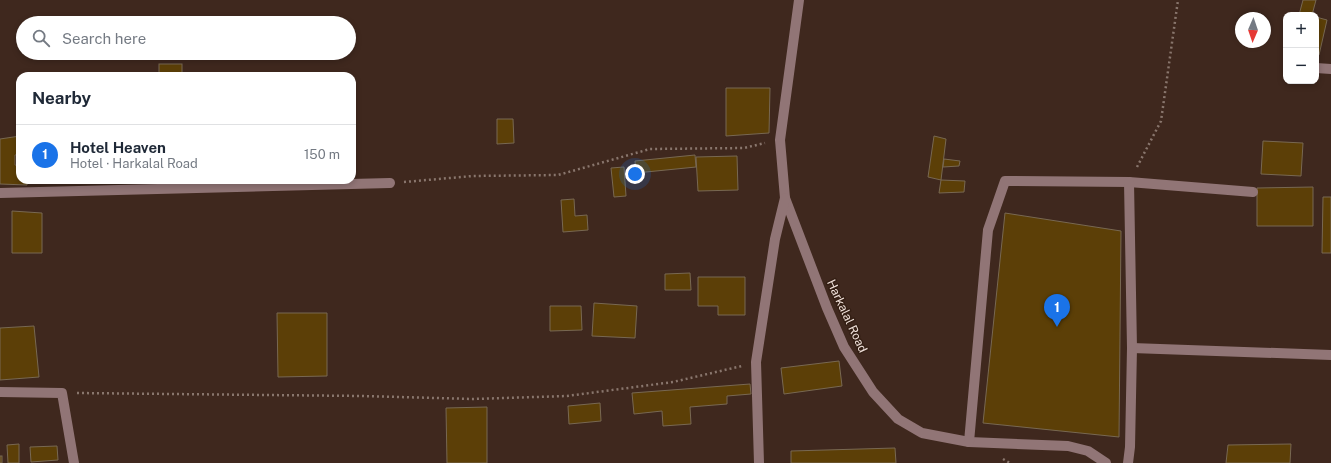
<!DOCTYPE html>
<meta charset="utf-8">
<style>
:root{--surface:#fff;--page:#f2f2f3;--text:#1f2937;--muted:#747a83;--line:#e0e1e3;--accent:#1a73e8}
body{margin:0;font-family:"Public Sans",sans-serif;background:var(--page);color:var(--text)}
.controls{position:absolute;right:12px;top:12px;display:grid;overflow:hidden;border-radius:8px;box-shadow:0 2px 6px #0003}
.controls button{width:36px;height:36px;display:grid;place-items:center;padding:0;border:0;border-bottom:1px solid var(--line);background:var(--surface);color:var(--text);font:20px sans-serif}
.compass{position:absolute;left:1235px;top:12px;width:36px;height:36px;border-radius:50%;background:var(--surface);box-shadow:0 2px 6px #0003;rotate:182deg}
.you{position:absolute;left:635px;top:174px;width:14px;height:14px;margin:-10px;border:3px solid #fff;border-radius:50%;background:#1a73e8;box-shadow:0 0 0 6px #1a73e833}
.badge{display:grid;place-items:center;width:26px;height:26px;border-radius:50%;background:var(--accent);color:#fff;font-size:13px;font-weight:700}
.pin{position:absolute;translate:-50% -33px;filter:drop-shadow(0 1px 2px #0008)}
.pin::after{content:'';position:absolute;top:21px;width:14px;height:12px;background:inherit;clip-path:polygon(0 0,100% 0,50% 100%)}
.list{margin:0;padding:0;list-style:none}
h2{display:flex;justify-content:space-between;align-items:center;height:52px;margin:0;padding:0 16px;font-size:17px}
h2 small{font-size:13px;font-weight:400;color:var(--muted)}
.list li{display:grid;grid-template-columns:26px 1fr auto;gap:12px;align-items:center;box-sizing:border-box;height:60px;padding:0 16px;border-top:1px solid var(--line)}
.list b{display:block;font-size:15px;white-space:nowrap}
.list p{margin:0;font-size:13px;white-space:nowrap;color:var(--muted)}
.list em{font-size:13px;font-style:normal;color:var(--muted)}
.icon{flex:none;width:22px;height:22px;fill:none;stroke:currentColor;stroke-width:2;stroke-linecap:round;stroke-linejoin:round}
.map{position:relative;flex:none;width:1331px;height:463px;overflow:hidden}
.search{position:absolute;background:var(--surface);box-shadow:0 2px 6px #0003;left:16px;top:16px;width:340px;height:44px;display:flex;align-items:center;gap:10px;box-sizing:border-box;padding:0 14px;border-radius:22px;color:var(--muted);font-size:15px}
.panel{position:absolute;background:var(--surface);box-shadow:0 2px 6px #0003;left:16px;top:72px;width:340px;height:112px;border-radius:12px}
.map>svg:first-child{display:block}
.building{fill:#5c3f07;stroke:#786852}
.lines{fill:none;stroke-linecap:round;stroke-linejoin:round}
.path{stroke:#89766d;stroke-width:2.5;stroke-dasharray:2 3;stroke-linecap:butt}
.minor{stroke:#917576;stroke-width:10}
.labels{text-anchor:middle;stroke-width:3;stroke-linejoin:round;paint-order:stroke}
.street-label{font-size:12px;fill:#f0e1da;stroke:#341f14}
</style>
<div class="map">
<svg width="1331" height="463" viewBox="0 0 1331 463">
<rect width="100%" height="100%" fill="#3f281e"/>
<!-- building -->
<g class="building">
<path d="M1303,0h13l-4,15h-13z"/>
<path d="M1316,17l11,3 -8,35 -3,-1z"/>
<rect x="159" y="64" width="23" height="12"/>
<path d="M726,88h44l-1,45 -43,3z"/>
<path d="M497,119h16l1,24 -17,1z"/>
<path d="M20,136v18l-5,1v10l5,1v14h7v5l-27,-1v-45z"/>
<path d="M934,136l12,3 -5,41 -13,-3z"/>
<path d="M1263,141l40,2 -2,33 -40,-2z"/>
<path d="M695,155l1,12 -60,6 -1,-12z"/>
<path d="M737,156l1,34 -40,1 -2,-34z"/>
<path d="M944,159l16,2 -1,5 -16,1z"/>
<path d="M624,167l2,29 -12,1 -3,-29z"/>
<path d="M37,180h108v3l-108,-2z"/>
<path d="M941,180l24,1 -1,11 -25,1z"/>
<path d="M1313,187v39h-56v-38z"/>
<path d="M1323,197h8v56h-9z"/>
<path d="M574,199l1,17 12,-1 1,15 -25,2 -2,-32z"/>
<path d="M12,211l30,2v40h-30z"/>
<path d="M1005,213l116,18 -2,206 -136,-14z"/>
<path d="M690,273l1,17h-26v-16z"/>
<path d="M698,277h47v38h-27v-9h-20z"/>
<path d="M594,303l43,3 -2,32 -43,-2z"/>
<path d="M550,306h31l1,24 -32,1z"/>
<path d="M277,313h50v63l-49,1z"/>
<path d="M34,326l5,51 -39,3v-52z"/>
<path d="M839,361l3,25 -58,8 -3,-26z"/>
<path d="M750,384l1,10 -24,2v8l-37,3 1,17 -28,2 -1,-15 -28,3 -2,-21z"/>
<path d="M600,403l1,18 -32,3 -1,-18z"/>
<path d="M487,407v56h-40l-1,-55z"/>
<path d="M19,444v19h-11l-1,-18z"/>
<path d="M1291,444l-1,19h-64l2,-18z"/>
<path d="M57,446l1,14 -27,2 -1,-15z"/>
<path d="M895,448l1,15h-105v-12z"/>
<rect x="0" y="456" width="2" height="7"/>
</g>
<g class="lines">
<!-- path -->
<g class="path">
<path d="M1137,167l24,-46 17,-121"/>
<path d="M404,182l69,-6 85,-1 92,-26 94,-1 21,-5"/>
<path d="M77,393l285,3 111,3 94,-3 106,-14 69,-16"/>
<path d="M1003,459l7,4"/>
</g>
<!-- minor -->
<g class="minor">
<path d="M799,0l-19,140 5,58 42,110 17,39 29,45 25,27 24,14 47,9 99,4 20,5 18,12"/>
<path d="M1316,68l15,1"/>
<path d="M0,193l390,-10"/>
<path d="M1132,348l199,7"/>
<path d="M0,392l62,1 12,70"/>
<path d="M969,442l19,-212 17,-49 124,1 124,10"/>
<path d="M759,463l-3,-101 19,-123 10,-41"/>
<path d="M1128,463l2,-16 2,-99 -3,-166"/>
</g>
</g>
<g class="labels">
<!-- street labels -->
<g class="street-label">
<text transform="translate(847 316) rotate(65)" y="4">Harkalal Road</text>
</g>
</g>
</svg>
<div class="controls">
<button>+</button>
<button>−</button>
</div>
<svg class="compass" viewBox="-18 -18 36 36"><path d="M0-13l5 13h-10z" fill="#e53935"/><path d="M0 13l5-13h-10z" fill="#747a83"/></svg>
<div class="you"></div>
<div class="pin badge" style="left:1057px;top:327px">1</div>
<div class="search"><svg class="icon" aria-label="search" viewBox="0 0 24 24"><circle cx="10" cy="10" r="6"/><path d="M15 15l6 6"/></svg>Search here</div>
<section class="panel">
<h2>Nearby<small></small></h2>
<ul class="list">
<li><span class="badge">1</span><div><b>Hotel Heaven</b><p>Hotel · Harkalal Road</p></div><em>150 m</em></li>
</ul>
</section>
</div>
